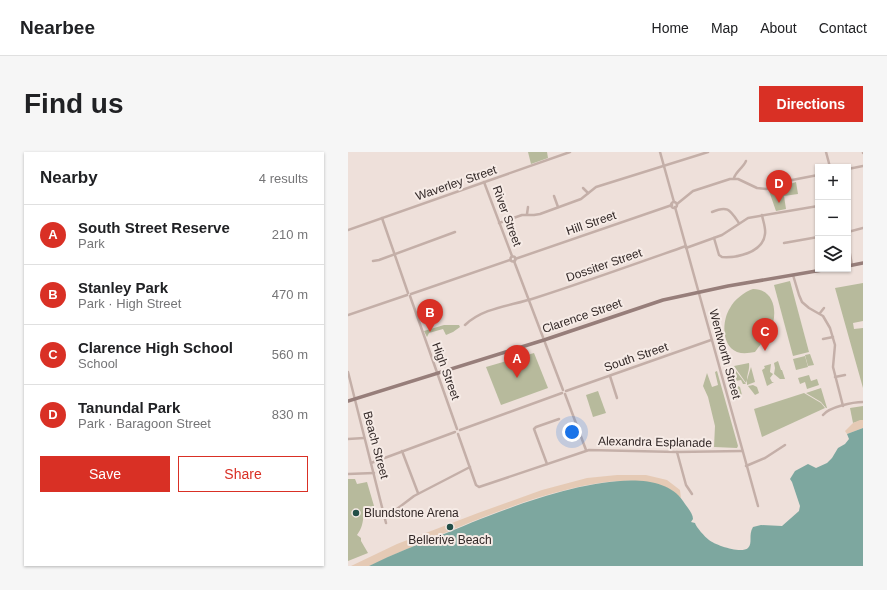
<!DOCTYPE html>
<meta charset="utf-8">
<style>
:root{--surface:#fff;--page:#f6f6f6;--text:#202124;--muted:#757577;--line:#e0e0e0;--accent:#d93025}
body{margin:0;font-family:Arial,sans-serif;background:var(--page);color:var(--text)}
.controls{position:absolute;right:12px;top:12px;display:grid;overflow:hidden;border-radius:0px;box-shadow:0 1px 3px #0004}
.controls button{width:36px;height:36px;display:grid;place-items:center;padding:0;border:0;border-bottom:1px solid var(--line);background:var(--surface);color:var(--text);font:20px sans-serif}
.you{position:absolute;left:224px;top:280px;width:14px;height:14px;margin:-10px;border:3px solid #fff;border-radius:50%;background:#1a73e8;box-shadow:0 0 0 6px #1a73e833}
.badge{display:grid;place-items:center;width:26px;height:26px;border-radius:50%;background:var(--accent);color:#fff;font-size:13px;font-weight:700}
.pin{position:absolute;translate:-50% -33px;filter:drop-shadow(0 1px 2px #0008)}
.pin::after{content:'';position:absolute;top:21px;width:14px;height:12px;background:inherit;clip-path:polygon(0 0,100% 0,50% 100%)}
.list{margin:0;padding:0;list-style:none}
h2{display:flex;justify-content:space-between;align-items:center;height:52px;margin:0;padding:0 16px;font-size:17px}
h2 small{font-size:13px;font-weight:400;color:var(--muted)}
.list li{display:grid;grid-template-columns:26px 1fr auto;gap:12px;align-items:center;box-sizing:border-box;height:60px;padding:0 16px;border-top:1px solid var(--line)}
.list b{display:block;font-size:15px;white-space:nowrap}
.list p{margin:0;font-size:13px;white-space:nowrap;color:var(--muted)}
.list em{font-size:13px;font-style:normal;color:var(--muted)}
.actions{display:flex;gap:8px;padding:12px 16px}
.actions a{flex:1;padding:9px 0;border:1px solid var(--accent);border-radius:0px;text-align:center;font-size:14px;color:var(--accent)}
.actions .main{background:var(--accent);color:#fff}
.icon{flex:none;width:22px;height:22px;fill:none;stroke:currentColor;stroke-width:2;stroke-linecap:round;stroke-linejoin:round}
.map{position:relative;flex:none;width:515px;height:414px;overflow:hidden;border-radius:0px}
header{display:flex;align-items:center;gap:24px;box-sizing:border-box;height:56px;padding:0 20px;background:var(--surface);border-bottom:1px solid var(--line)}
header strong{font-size:19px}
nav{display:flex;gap:22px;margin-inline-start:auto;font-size:14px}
.intro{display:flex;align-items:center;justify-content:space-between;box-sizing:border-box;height:96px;padding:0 24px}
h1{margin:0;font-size:28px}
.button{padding:10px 18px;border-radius:0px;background:var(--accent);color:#fff;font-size:14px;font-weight:700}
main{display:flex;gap:24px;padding:0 24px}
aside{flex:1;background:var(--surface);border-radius:0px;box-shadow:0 1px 3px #0004}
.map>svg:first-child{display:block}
.green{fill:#b7ba9c}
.sand{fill:#e5cab5}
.water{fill:#7da79f}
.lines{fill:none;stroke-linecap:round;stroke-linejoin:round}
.minor{stroke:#c4afa8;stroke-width:2.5}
.secondary{stroke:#977e7a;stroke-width:3.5}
.poi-dot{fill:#224e47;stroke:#f6ebe6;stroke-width:1.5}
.labels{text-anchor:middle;stroke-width:4;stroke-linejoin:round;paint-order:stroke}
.street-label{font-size:12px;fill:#322827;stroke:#f6ebe6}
.poi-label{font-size:12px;fill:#322827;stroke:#f6ebe6;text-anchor:start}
</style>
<header>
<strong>Nearbee</strong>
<nav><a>Home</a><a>Map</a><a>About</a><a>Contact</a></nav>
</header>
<div class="intro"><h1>Find us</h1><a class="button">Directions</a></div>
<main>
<aside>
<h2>Nearby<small>4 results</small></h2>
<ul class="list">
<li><span class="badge">A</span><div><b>South Street Reserve</b><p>Park</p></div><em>210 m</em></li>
<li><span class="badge">B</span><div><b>Stanley Park</b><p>Park · High Street</p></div><em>470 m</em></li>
<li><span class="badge">C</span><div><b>Clarence High School</b><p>School</p></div><em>560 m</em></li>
<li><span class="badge">D</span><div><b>Tanundal Park</b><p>Park · Baragoon Street</p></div><em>830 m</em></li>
</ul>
<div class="actions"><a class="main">Save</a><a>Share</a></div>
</aside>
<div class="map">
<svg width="515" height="414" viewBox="0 0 515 414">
<rect width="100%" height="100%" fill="#eee0da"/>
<!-- green -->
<g class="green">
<path d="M180,0h19l1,6 -17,6z"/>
<path d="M448,30l2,12 -14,2 2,13 -10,2 -7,-20z"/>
<path d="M442,129l19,71 -16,4 -19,-71z"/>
<path d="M515,131v38l-10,2 1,6 9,-1v60l-28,-100z"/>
<path d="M405,137c23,0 25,26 17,43 -4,7 -10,13 -15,20 -6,1 -12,2 -18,0 -16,-6 -15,-32 -7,-44 4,-8 14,-16 23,-19z"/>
<path d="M96,173h15l1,2 -7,5 -7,3 -3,-6 -14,4 -2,4 -3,-6z"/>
<path d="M186,201l14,35 -47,17 -15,-38z"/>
<path d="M462,202l4,11 -6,1 -3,-11z"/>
<path d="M457,204l3,11 -12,3 -3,-11z"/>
<path d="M430,209l3,9h1l3,9h-5l-6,-5 1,-6 -1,-5z"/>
<path d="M401,211c1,6 -2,11 -2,17l4,-13 4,15 -8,3v-5l-1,3 -12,-17z"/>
<path d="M423,212l-1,8 3,2 -3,4 2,4h2l-7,4 -5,-16 3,-2 -1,-2z"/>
<path d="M384,215h1l13,17h-3l-2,-4 -5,1z"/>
<path d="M369,219l21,75 -1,2 -23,-1 1,-21 -7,-29 -5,-11 4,-13 5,14 6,-2 -3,-13z"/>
<path d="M461,223l2,6 6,-2 2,6 -12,4 -2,-7 -5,2 -2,-6z"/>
<path d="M381,233h7l4,2 2,8 -3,4 -6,1z"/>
<path d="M405,233l4,2 2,6 -4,2 -7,-9z"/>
<path d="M473,236l6,20h-1l-5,-6 -15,-9z"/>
<path d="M250,239l8,22 -13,4 -7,-22z"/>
<path d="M456,241l17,10 4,5 -63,29 -8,-28z"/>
<path d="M515,254v14l-10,3 -3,-15z"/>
<path d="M0,327h7l2,5 10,-2 7,24 -11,3c1,9 0,18 -6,26l4,3v3l7,12 -20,8z"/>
</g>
<!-- sand -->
<g class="sand">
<path d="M512,268h3v8l-16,6 -2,-3 8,-8z"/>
<path d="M269,323h29l21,5 13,10 1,8c-48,-49 -200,20 -253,42 -14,6 -28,12 -42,18 -5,3 -11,6 -17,8 -5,0 -12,0 -18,0l46,-22 81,-31 64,-23 45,-12z"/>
</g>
<!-- water -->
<path class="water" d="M515,276v138h-494c24,-12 50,-22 75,-32 46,-19 203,-87 239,-33 3,5 10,12 10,18l-2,3 4,1c1,4 10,14 14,17 6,5 32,14 39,8 5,-5 0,-13 5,-21l8,-2 21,1 17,-15 1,-5 -8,-24 -2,-3 5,-8 13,-7 8,4 11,-5 5,-5 6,-10 7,-4 4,-5 -2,-5z"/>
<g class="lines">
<!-- minor -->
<g class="minor">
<path d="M312,0l14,50"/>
<path d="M478,0l4,15"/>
<path d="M515,0v1"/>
<path d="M500,17l15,-3"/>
<path d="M386,26c2,-7 9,-10 12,-17"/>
<path d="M136,30l28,74"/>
<path d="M235,36l5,5"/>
<path d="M206,44l4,11"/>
<circle cx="326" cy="53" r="3"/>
<path d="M329,52l16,-13 37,-12h8l19,9 9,1 26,-9 26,-5"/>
<path d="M327,55l83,299"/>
<path d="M364,60c16,-7 18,-2 27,11"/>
<path d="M179,62l1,-7"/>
<path d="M34,66l26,75"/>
<path d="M151,71l23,-8h12l6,-1 41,-15 15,-12 112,-35"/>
<path d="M0,78l222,-78"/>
<path d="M500,80l15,-4"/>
<path d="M366,86l5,17 3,2c14,1 41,-4 43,-23 1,-6 -2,-13 -3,-19"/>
<path d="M436,91l34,-6"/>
<path d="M500,91l4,22"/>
<path d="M338,96l36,-13 26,-17 70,-12"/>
<circle cx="165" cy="107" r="2.5"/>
<path d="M167,107l157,-54"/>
<path d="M25,109l6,-1 76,-28"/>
<path d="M166,109l49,129"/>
<path d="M445,123l6,20 3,7 7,6 14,8 7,12 5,17 -2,22 10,39"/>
<path d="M63,142l99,-34"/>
<path d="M62,144l47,133"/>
<path d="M472,161l4,-5"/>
<path d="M0,163l59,-20"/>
<path d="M117,173c19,-18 46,-19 70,-27 50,-16 100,-34 151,-52"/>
<path d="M475,187l10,-2"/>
<path d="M0,220l38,151"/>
<path d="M262,224l7,22"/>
<path d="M487,225l10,-2"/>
<path d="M218,239l145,-51"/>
<path d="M217,242l21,56"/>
<path d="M475,263c6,-8 30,-13 40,-13"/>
<path d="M112,278l102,-37"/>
<path d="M110,282l18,51 3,2 110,-37 88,2 65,-1"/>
<path d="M0,287l16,-1"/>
<path d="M54,299l16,42"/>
<path d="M329,300l9,33 6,9"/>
<path d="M23,311l84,-31"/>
<path d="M199,312l-13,-35 2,-2 23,-8"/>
<path d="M398,314l19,-8 20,-13"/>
<path d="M0,322l26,-1"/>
<path d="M37,366l29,-22 56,-29"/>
</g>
<!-- secondary -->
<g class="secondary">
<path d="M500,114l15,-3"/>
<path d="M0,249l196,-61 119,-40 65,-14 100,-17"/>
</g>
</g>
<!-- markers -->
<g class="poi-dot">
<circle cx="8" cy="361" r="4"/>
<circle cx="102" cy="375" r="4"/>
</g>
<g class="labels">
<!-- street labels -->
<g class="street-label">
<text transform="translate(108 31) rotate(-19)" y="4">Waverley Street</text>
<text transform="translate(159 64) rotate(70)" y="4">River Street</text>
<text transform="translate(243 71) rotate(-19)" y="4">Hill Street</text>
<text transform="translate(256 113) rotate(-19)" y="4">Dossiter Street</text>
<text transform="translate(234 164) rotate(-19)" y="4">Clarence Street</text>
<text transform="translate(377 202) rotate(75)" y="4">Wentworth Street</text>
<text transform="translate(288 205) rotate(-19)" y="4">South Street</text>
<text transform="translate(98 219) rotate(70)" y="4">High Street</text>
<text transform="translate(307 290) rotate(1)" y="4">Alexandra Esplanade</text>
<text transform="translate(28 293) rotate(75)" y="4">Beach Street</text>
</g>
<!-- poi labels -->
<g class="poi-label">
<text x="16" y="365">Blundstone Arena</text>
<text x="102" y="392" text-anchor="middle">Bellerive Beach</text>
</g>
</g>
</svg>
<div class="controls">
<button>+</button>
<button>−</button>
<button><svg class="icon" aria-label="layers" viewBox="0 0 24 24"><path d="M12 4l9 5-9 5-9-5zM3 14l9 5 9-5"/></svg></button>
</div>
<div class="you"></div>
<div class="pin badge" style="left:169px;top:226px">A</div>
<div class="pin badge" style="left:82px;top:180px">B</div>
<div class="pin badge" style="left:417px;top:199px">C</div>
<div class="pin badge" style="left:431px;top:51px">D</div>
</div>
</main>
